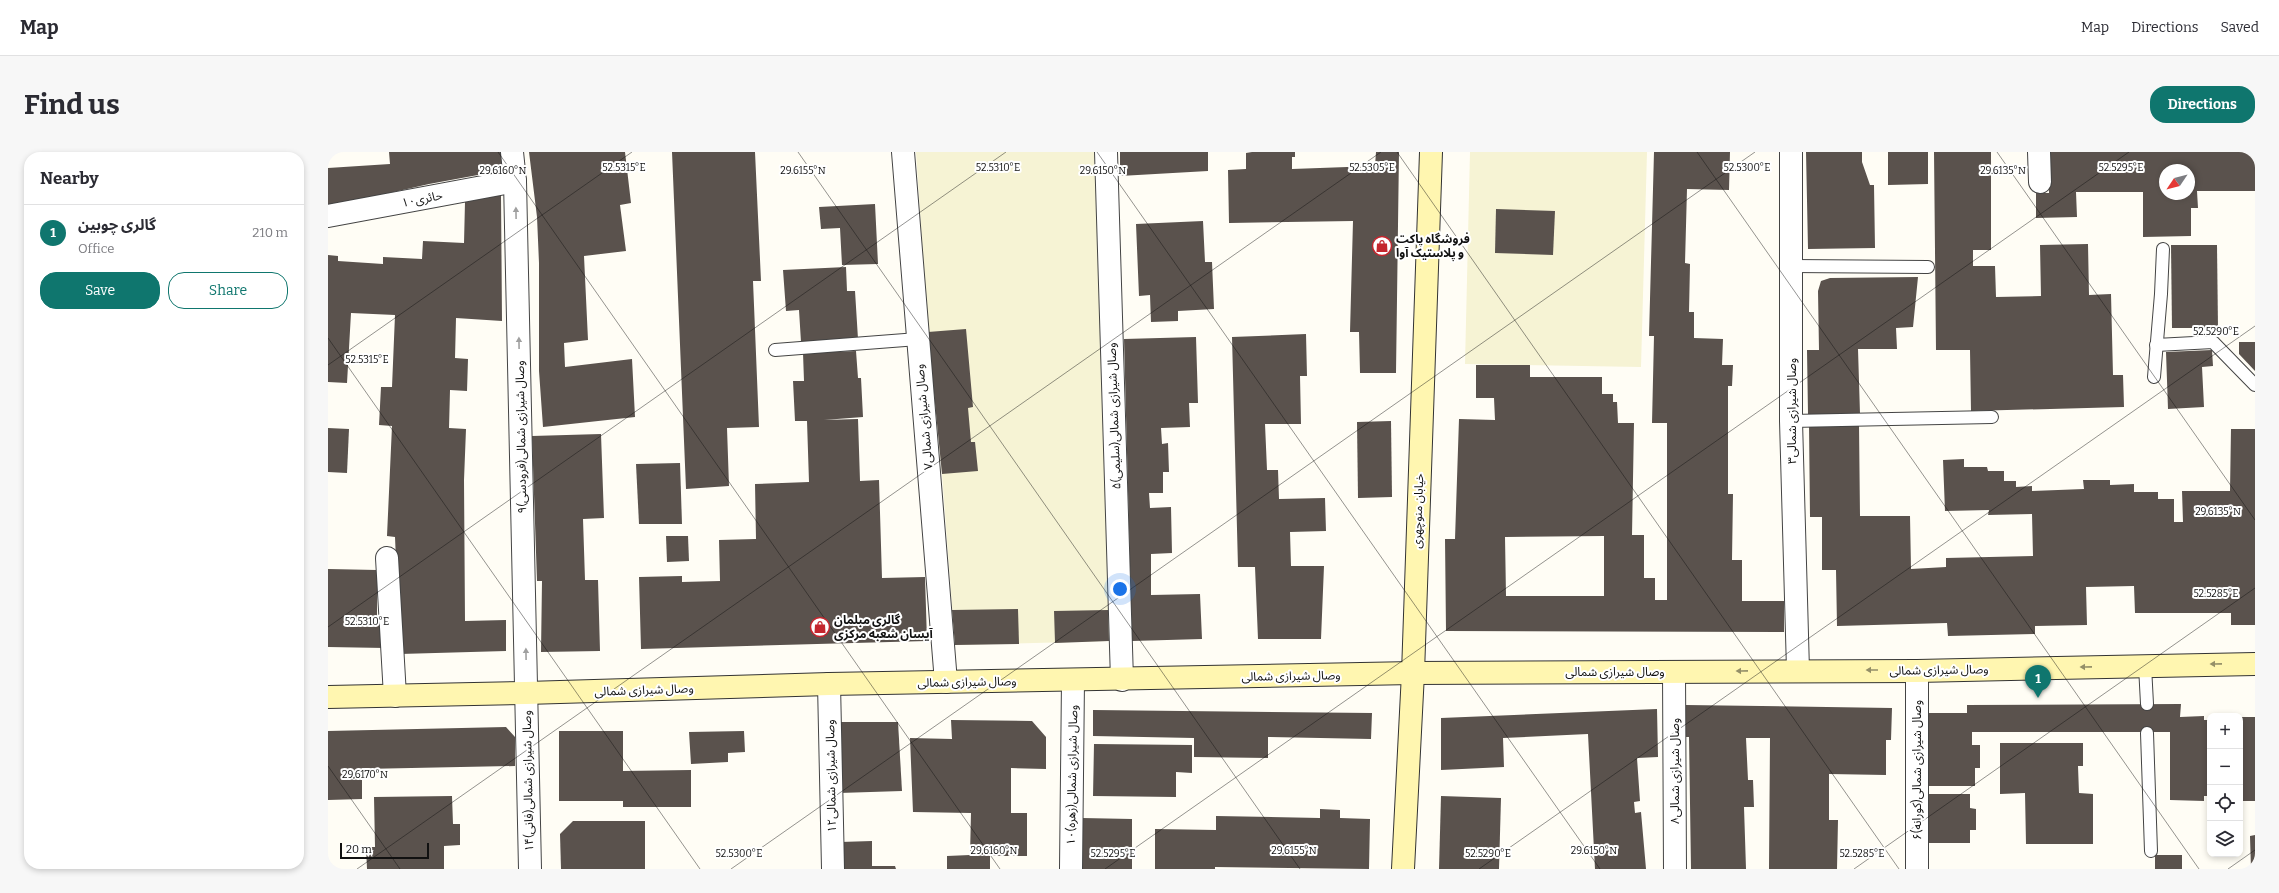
<!DOCTYPE html>
<meta charset="utf-8">
<style>
:root{--surface:#fff;--page:#f7f7f7;--text:#2b2b33;--muted:#7c7c81;--line:#e1e1e2;--accent:#0f766e}
body{margin:0;font-family:Bitter,"Noto Sans Arabic",serif;background:var(--page);color:var(--text)}
.controls{position:absolute;right:12px;bottom:12px;display:grid;overflow:hidden;border-radius:8px;box-shadow:0 2px 6px #0003}
.controls button{width:36px;height:36px;display:grid;place-items:center;padding:0;border:0;border-bottom:1px solid var(--line);background:var(--surface);color:var(--text);font:20px sans-serif}
.compass{position:absolute;left:1831px;top:12px;width:36px;height:36px;border-radius:50%;background:var(--surface);box-shadow:0 2px 6px #0003;rotate:235deg}
.scale{position:absolute;left:12px;bottom:10px;width:89px;box-sizing:border-box;padding-left:4px;border:2px solid #111;border-top:0;font-size:11px;line-height:14px;white-space:nowrap;color:#111;-webkit-text-stroke:3px #fff;paint-order:stroke}
.you{position:absolute;left:792px;top:437px;width:14px;height:14px;margin:-10px;border:3px solid #fff;border-radius:50%;background:#1a73e8;box-shadow:0 0 0 6px #1a73e833}
.badge{display:grid;place-items:center;width:26px;height:26px;border-radius:50%;background:var(--accent);color:#fff;font-size:13px;font-weight:700}
.pin{position:absolute;translate:-50% -33px;filter:drop-shadow(0 1px 2px #0008)}
.pin::after{content:'';position:absolute;top:21px;width:14px;height:12px;background:inherit;clip-path:polygon(0 0,100% 0,50% 100%)}
.list{margin:0;padding:0;list-style:none}
h2{display:flex;justify-content:space-between;align-items:center;height:52px;margin:0;padding:0 16px;font-size:17px}
h2 small{font-size:13px;font-weight:400;color:var(--muted)}
.list li{display:grid;grid-template-columns:26px 1fr auto;gap:12px;align-items:center;box-sizing:border-box;height:56px;padding:0 16px;border-top:1px solid var(--line)}
.list b{display:block;font-size:15px;white-space:nowrap}
.list p{margin:0;font-size:13px;white-space:nowrap;color:var(--muted)}
.list em{font-size:13px;font-style:normal;color:var(--muted)}
.actions{display:flex;gap:8px;padding:12px 16px}
.actions a{flex:1;padding:9px 0;border:1px solid var(--accent);border-radius:16px;text-align:center;font-size:14px;color:var(--accent)}
.actions .main{background:var(--accent);color:#fff}
.icon{flex:none;width:22px;height:22px;fill:none;stroke:currentColor;stroke-width:2;stroke-linecap:round;stroke-linejoin:round}
.map{position:relative;flex:none;width:1927px;height:717px;overflow:hidden;border-radius:16px}
header{display:flex;align-items:center;gap:24px;box-sizing:border-box;height:56px;padding:0 20px;background:var(--surface);border-bottom:1px solid var(--line)}
header strong{font-size:19px}
nav{display:flex;gap:22px;margin-inline-start:auto;font-size:14px}
.intro{display:flex;align-items:center;justify-content:space-between;box-sizing:border-box;height:96px;padding:0 24px}
h1{margin:0;font-size:28px}
.button{padding:10px 18px;border-radius:16px;background:var(--accent);color:#fff;font-size:14px;font-weight:700}
main{display:flex;gap:24px;padding:0 24px}
aside{flex:1;background:var(--surface);border-radius:16px;box-shadow:0 2px 6px #0003}
.map>svg:first-child{display:block}
.farmland{fill:#f6f3d4}
.building{fill:#5a524d;fill-rule:evenodd}
.lines{fill:none;stroke-linecap:round;stroke-linejoin:round}
.lane-casing{stroke:#444;stroke-width:14}
.street-casing{stroke:#444;stroke-width:24}
.secondary-casing{stroke:#333;stroke-width:24}
.lane{stroke:#fff;stroke-width:12}
.street{stroke:#fff;stroke-width:22}
.secondary{stroke:#fff6b0;stroke-width:22}
.oneway{fill:#a0a0a0}
.oneway2{fill:#948f68}
.ticks{fill:none;stroke:#111;stroke-width:1;stroke-opacity:0.45}
.labels{text-anchor:middle;stroke-width:4;stroke-linejoin:round;paint-order:stroke}
.street-label{font-size:12px;fill:#111;stroke:#fff}
.poi-label{font-size:12px;font-weight:bold;fill:#111;stroke:#fff;text-anchor:start}
.ticks-label{font-size:10px;text-anchor:middle;fill:#111;stroke:#fff;stroke-width:4;stroke-linejoin:round;paint-order:stroke}
</style>
<header>
<strong>Map</strong>
<nav><a>Map</a><a>Directions</a><a>Saved</a></nav>
</header>
<div class="intro"><h1>Find us</h1><a class="button">Directions</a></div>
<main>
<aside>
<h2>Nearby<small></small></h2>
<ul class="list">
<li><span class="badge">1</span><div><b>گالری چوبین</b><p>Office</p></div><em>210 m</em></li>
</ul>
<div class="actions"><a class="main">Save</a><a>Share</a></div>
</aside>
<div class="map">
<svg width="1927" height="717" viewBox="0 0 1927 717">
<rect width="100%" height="100%" fill="#fffdf5"/>
<!-- farmland -->
<g class="farmland">
<path d="M588,0h183l10,489 -154,4 -13,-171 -14,-142z"/>
<path d="M1142,0h177l-6,215 -176,-3z"/>
</g>
<!-- building -->
<g class="building">
<path d="M61,0h114l2,18 -76,14 -101,23v-39l62,-4z"/>
<path d="M201,0h96l6,51 -11,2 6,46 -42,5 4,84 -24,3 1,24 67,-8 3,58 -92,10 -4,-56v-108l-2,-46z"/>
<path d="M344,0h83l6,129h-8l6,146 -32,1 2,58 -43,3z"/>
<path d="M792,0h88v19l-88,5z"/>
<path d="M924,0h43v5h-3v12l83,-3 1,-14h23l-3,221h-36l-1,-41h-9l3,-111 -124,2 -1,-53 18,-1v-16z"/>
<path d="M1326,0h76l-1,38 -42,-1 -2,74 5,1 -1,48h5v26l29,1 -1,26h11l-1,21h-4v108h5l-1,66h10v41h42v31l-338,-1 -1,-92h10l4,-120 36,1 -1,-22h-18v-33h54v12h72v17h11v8h4l1,21h16l-2,112h12v43h11v22h12v-177h-15l2,-87h-5zM1276,384v60h-98l-1,-59z"/>
<path d="M1478,0h56v10l8,23h4l1,63 -67,1z"/>
<path d="M1560,0h40v32l-40,1z"/>
<path d="M1606,0h57v98h-18v16h22l1,31 45,-1 -1,-51 48,-1 1,51 22,-1 2,81h10l1,32 -153,4 -1,-61h-34z"/>
<path d="M1720,0h207v39h-58l1,17h-7v28l-48,1v-45h-67l1,25 -41,1v-25h13zM1837,18h24v24h-24z"/>
<path d="M173,43l1,126 -46,-3 -1,40 13,1 -1,32 -17,-1 -1,38 17,1 -2,51 1,141 41,-1v31l-106,3 -5,-117 -8,-1 5,-110 -13,-1 2,-38h11l3,-72 -44,-2 -4,70 -19,-1v-127l10,1v5l45,3v-7l39,2 1,-18 41,2 1,-41z"/>
<path d="M547,52l3,60 -36,1 -2,-37 -19,1 -2,-22z"/>
<path d="M1168,57l59,2 -2,44 -58,-2z"/>
<path d="M875,69l2,41h7l2,47 -36,2v10l-27,1 -1,-27 -11,1 -3,-72z"/>
<path d="M1843,93h46l1,83h-46z"/>
<path d="M518,115l1,24h8l3,48 -57,3 -2,-32 -13,1 -3,-41z"/>
<path d="M1590,125l-5,50 -17,1 1,21h-39l2,65h-52l-1,-64h12l-1,-59 3,-10 9,-3z"/>
<path d="M638,177l7,78 -5,1 3,34h4l3,29 -36,3 -14,-142z"/>
<path d="M978,182l1,42h-7l1,48h-36l2,46h11l1,29 46,-1 1,33 -36,1 1,34h33l-3,73h-63l-3,-72h-17l-6,-230z"/>
<path d="M868,185l2,66h-9l1,24 -29,1 1,16 6,-1 1,29h-6v21h-14l1,15 21,-1 1,46 -21,1v41l49,-1 2,45 -70,2 -8,-302z"/>
<path d="M1911,190h16v29l-16,-17z"/>
<path d="M1884,198l1,16 -11,1 2,40 -36,2 -2,-57z"/>
<path d="M528,199l2,27h3l2,39 -39,3 34,-1 2,62 19,-1 3,98 43,-1 2,64 -286,8 -2,-72 43,-1v6l38,-1 -1,-41 37,-1 -1,-55 54,-2 -2,-61h-12l-2,-40h11l-1,-28z"/>
<path d="M1063,269l1,76 -34,1 -1,-76z"/>
<path d="M1531,272l1,92h50l1,53 35,-2v-9l87,-2 -1,-42 -44,1 1,-5 -44,1 -2,-51 21,-1v8h23l1,4h16v10h12v6l16,-1v5l52,-2 -1,-9h27v5l24,-1v8h24v7h16v23h9l-1,-31h48l1,-62h24v196h-24v-12h-96l-1,-27 -48,1 1,38 -52,1v8l-87,2 -1,-13 -110,3 -1,-56h-14v-53h-12l-1,-92z"/>
<path d="M0,276l21,1 -2,44 -19,-1z"/>
<path d="M273,282l3,84 -21,1 2,61h13l2,71 -59,1 1,-71h-5l-5,-145z"/>
<path d="M352,311l2,61h-43l-3,-60z"/>
<path d="M338,384h22l1,25 -22,1z"/>
<path d="M0,417l49,1v50l8,1v27l-57,-1z"/>
<path d="M690,457l1,35 -64,1 -3,-35z"/>
<path d="M780,458l1,31 -54,2 -1,-32z"/>
<path d="M1853,552l-1,13 24,-1v4h6v76h-6v5l-34,-1v-68h-198v13h8v23h-5v18h-49v-73h41v-8z"/>
<path d="M1358,553l206,3 -1,32h-5v35l-57,-1v46h9l-1,49h-68l1,-131h-24l2,42h5l1,27h-10l2,62h-55l-2,-132h-3z"/>
<path d="M1329,557l1,48 -21,1 3,43 -6,1 1,11 6,-1 5,57h-51l-7,-135 -85,4 1,29 -63,3v-52z"/>
<path d="M765,558l279,3 -1,26 -103,-2v21l-74,-1v-19l-101,-2z"/>
<rect x="1912" y="565" width="15" height="84"/>
<path d="M623,568l81,1 14,16v32l-35,-1v45h16v43h-37v13h-43v-13l23,-1 1,-42 -58,-1 -3,-74 42,1z"/>
<path d="M511,570h59l4,69 -63,2z"/>
<path d="M178,575l9,10v29l-153,3v30l-34,1v-69z"/>
<path d="M231,579h64v40l68,-1v37h-68v-6h-64z"/>
<path d="M416,579l1,21 -17,1v9l-37,2 -2,-32z"/>
<path d="M1672,591h83v23h-5l1,27 14,1v50h-67l-1,-51 -25,1z"/>
<path d="M766,592l98,1v28l-16,-1v25l-83,-1z"/>
<path d="M1600,642h42v14l6,1v21h-6v13h-41z"/>
<path d="M124,644l1,28h7v21l-16,1v23h-77l-1,-22h9l-1,-50z"/>
<path d="M1113,644l60,2 -2,71h-60z"/>
<path d="M992,657l20,1v8l30,1 -1,50 -154,-2v2h-60v-40l61,1v-14l104,2z"/>
<path d="M754,666l50,1v50h-51z"/>
<path d="M245,669h72v48h-84l-1,-35z"/>
<path d="M1927,683v34h-4l-1,-33z"/>
<path d="M544,689v25h23l1,3h-56v-27z"/>
<rect x="1827" y="703" width="27" height="14"/>
</g>
<g class="lines">
<!-- lane casing -->
<g class="lane-casing">
<g id="lane">
<path d="M1464,114l136,1"/>
<path d="M1828,193l57,-3 42,43"/>
<path d="M447,198l143,-11"/>
<path d="M1826,225l7,-83 2,-45"/>
<path d="M1463,269l201,-4"/>
<path d="M1817,514l2,38"/>
<path d="M1819,581l4,118"/>
</g>
</g>
<!-- street casing -->
<g class="street-casing">
<g id="street">
<path d="M184,0l3,29 15,688"/>
<path d="M575,0l43,530"/>
<path d="M778,0l16,528"/>
<path d="M1463,0v269l7,249"/>
<path d="M1711,0l1,30"/>
<path d="M0,64l187,-35"/>
<path d="M59,406l8,138"/>
<path d="M1346,520l1,197"/>
<path d="M501,532l4,185"/>
<path d="M743,717l2,-189"/>
<path d="M1589,717v-198"/>
</g>
</g>
<!-- secondary casing -->
<g class="secondary-casing">
<g id="secondary">
<path d="M0,545l198,-4 303,-9 584,-11 504,-2 338,-7"/>
<path d="M1075,717l10,-196 18,-521"/>
</g>
</g>
<!-- lane -->
<use href="#lane" class="lane"/>
<!-- street -->
<use href="#street" class="street"/>
<!-- secondary -->
<use href="#secondary" class="secondary"/>
</g>
<!-- one-way arrows -->
<defs><path id="oneway-solid" d="M-6-.8H1V-3.2L6.5 0L1 3.2V.8H-6Z"/></defs>
<g class="oneway">
<use href="#oneway-solid" transform="translate(188 61) rotate(-91)"/>
<use href="#oneway-solid" transform="translate(191 191) rotate(-91)"/>
<use href="#oneway-solid" transform="translate(198 502) rotate(-91)"/>
</g>
<g class="oneway2">
<use href="#oneway-solid" transform="translate(1888 512) rotate(179)"/>
<use href="#oneway-solid" transform="translate(1758 515) rotate(179)"/>
<use href="#oneway-solid" transform="translate(1544 518) rotate(-180)"/>
<use href="#oneway-solid" transform="translate(1414 519) rotate(179)"/>
</g>
<!-- ticks -->
<path class="ticks" d="M170,0l502,717M470,0l502,717M769,0l503,717M1069,0l502,717M1369,0l502,717M1669,0l258,368M0,186l372,531M0,213l304,-213M0,475l678,-475M0,614l72,103M29,717l1024,-717M403,717l1024,-717M777,717l1024,-717M1151,717l776,-543M1526,717l401,-281M1900,717l27,-19"/>
<!-- icons -->
<defs>
<g id="shop-ring" transform="scale(1)"><circle r="9.5" fill="#fff" stroke="#c4262e" stroke-width="1.5"/><path d="M-5-2.5h2.3a2.7 3.5 0 0 1 5.4 0H5L5.5 6h-11ZM-1.5-2.5h3a1.5 2.3 0 0 0-3 0Z" fill="#c4262e"/></g>
</defs>
<g fill-rule="evenodd">
<use href="#shop-ring" x="1054" y="94"/>
<use href="#shop-ring" x="492" y="475"/>
</g>
<g class="labels">
<!-- street labels -->
<g class="street-label">
<text transform="translate(94 47) rotate(-11)" y="4">حائری۱۰</text>
<text transform="translate(1464 259) rotate(-90)" y="4">وصال شیرازی شمالی۳</text>
<text transform="translate(786 264) rotate(-92)" y="4">۵وصال شیرازی شمالی(سلیمی)</text>
<text transform="translate(596 265) rotate(-95)" y="4">وصال شیرازی شمالی۷</text>
<text transform="translate(193 285) rotate(-91)" y="4">۹وصال شیرازی شمالی(فرودسی)</text>
<text transform="translate(1090 359) rotate(-88)" y="4">خیابان منوچهری</text>
<text transform="translate(1611 518) rotate(-1)" y="4">وصال شیرازی شمالی</text>
<text x="1287" y="524">وصال شیرازی شمالی</text>
<text transform="translate(963 524) rotate(-1)" y="4">وصال شیرازی شمالی</text>
<text transform="translate(639 530) rotate(-1)" y="4">وصال شیرازی شمالی</text>
<text transform="translate(316 538) rotate(-2)" y="4">وصال شیرازی شمالی</text>
<text transform="translate(1589 618) rotate(-90)" y="4">۶وصال شیرازی شمالی(کورانه)</text>
<text transform="translate(1347 619) rotate(-90)" y="4">وصال شیرازی شمالی۸</text>
<text transform="translate(744 623) rotate(-89)" y="4">۱۰وصال شیرازی شمالی(زهره)</text>
<text transform="translate(503 624) rotate(-91)" y="4">۱۲وصال شیرازی شمالی</text>
<text transform="translate(200 629) rotate(-91)" y="4">۱۴وصال شیرازی شمالی(فانی)</text>
</g>
<!-- poi labels -->
<g class="poi-label">
<text x="1068" y="91">فروشگاه پاکت<tspan x="1068" dy="14">و پلاستیک آوا</tspan></text>
<text x="506" y="472">گالری مبلمان<tspan x="506" dy="14">آیسان شعبه مرکزی</tspan></text>
</g>
</g>
<g class="ticks-label">
<text x="296" y="19">52.5315°E</text>
<text x="1044" y="19">52.5305°E</text>
<text x="1419" y="19">52.5300°E</text>
<text x="1793" y="19">52.5295°E</text>
<text x="670" y="19">52.5310°E</text>
<text x="775" y="22">29.6150°N</text>
<text x="175" y="22">29.6160°N</text>
<text x="475" y="22">29.6155°N</text>
<text x="1675" y="22">29.6135°N</text>
<text x="1888" y="183">52.5290°E</text>
<text x="39" y="211">52.5315°E</text>
<text x="1890" y="363">29.6135°N</text>
<text x="1888" y="445">52.5285°E</text>
<text x="39" y="473">52.5310°E</text>
<text x="37" y="626">29.6170°N</text>
<text x="666" y="702">29.6160°N</text>
<text x="966" y="702">29.6155°N</text>
<text x="1266" y="702">29.6150°N</text>
<text x="411" y="705">52.5300°E</text>
<text x="785" y="705">52.5295°E</text>
<text x="1160" y="705">52.5290°E</text>
<text x="1534" y="705">52.5285°E</text>
</g>
</svg>
<div class="controls">
<button>+</button>
<button>−</button>
<button><svg class="icon" aria-label="locate" viewBox="0 0 24 24"><circle cx="12" cy="12" r="6"/><path d="M12 2v4M12 18v4M2 12h4M18 12h4"/></svg></button>
<button><svg class="icon" aria-label="layers" viewBox="0 0 24 24"><path d="M12 4l9 5-9 5-9-5zM3 14l9 5 9-5"/></svg></button>
</div>
<svg class="compass" viewBox="-18 -18 36 36"><path d="M0-13l5 13h-10z" fill="#e53935"/><path d="M0 13l5-13h-10z" fill="#7c7c81"/></svg>
<div class="scale">20 m</div>
<div class="you"></div>
<div class="pin badge" style="left:1710px;top:546px">1</div>
</div>
</main>
